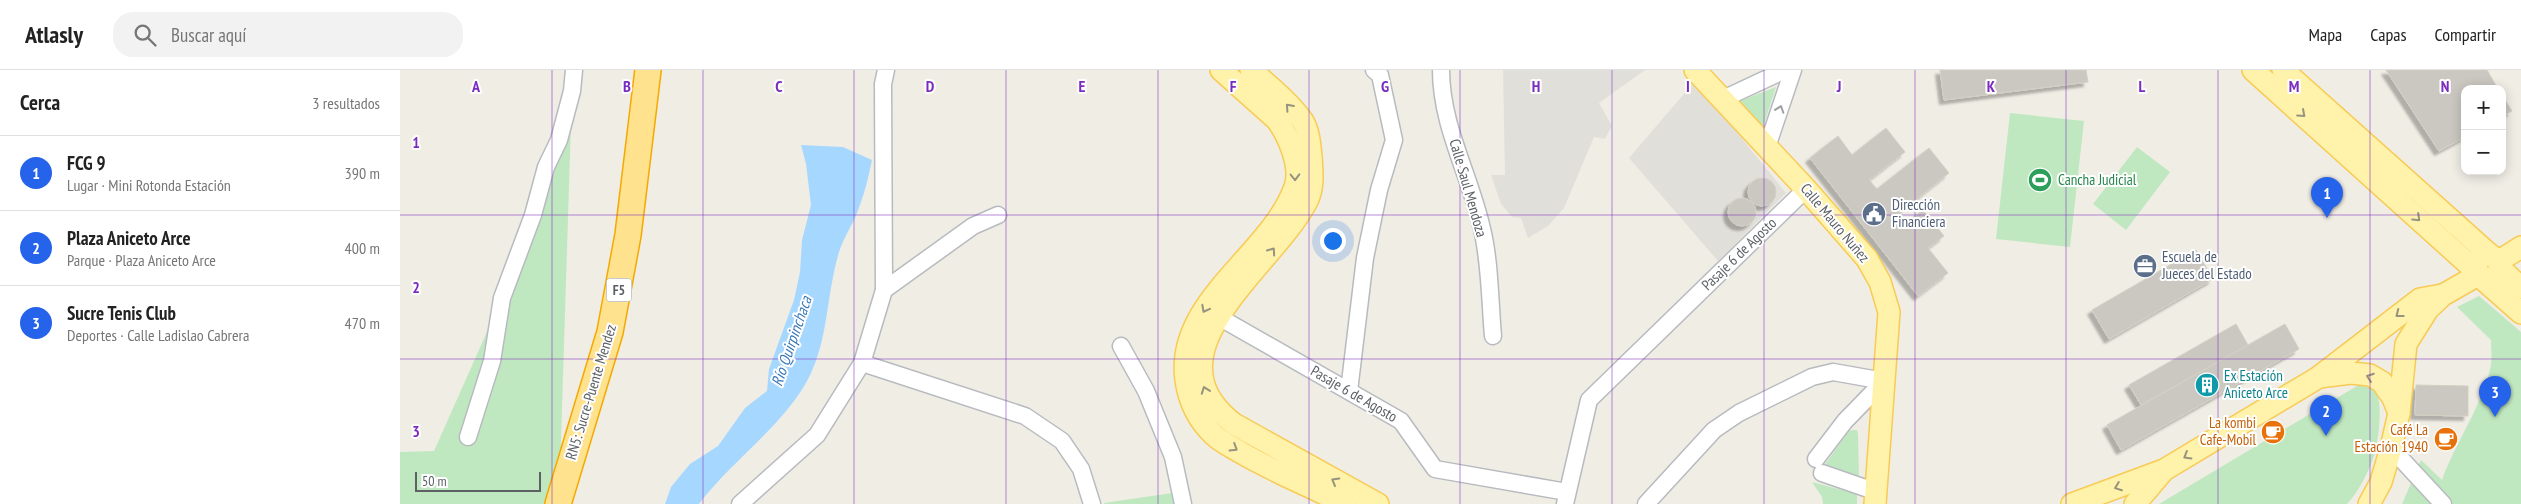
<!DOCTYPE html>
<html lang="es">
<meta charset="utf-8">
<style>
:root{--surface:#fff;--page:#f2f2f2;--text:#222;--muted:#767676;--line:#e0e0e0;--accent:#2563eb}
body{margin:0;font-family:"PT Sans Narrow",sans-serif;background:var(--page);color:var(--text)}
.controls{position:absolute;right:15px;top:15px;display:grid;overflow:hidden;border-radius:10px;box-shadow:0 2px 12px #0003}
.controls button{width:45px;height:45px;display:grid;place-items:center;padding:0;border:0;border-bottom:1px solid var(--line);background:var(--surface);color:var(--text);font:25px sans-serif}
.scale{position:absolute;left:15px;bottom:12px;width:126px;box-sizing:border-box;padding-left:5px;border:2px solid #5d6166;border-top:0;font-size:14px;line-height:18px;white-space:nowrap;color:#5d6166;-webkit-text-stroke:4px #fff;paint-order:stroke}
.you{position:absolute;left:932px;top:170px;width:18px;height:18px;margin:-12px;border:4px solid #fff;border-radius:50%;background:#1a73e8;box-shadow:0 0 0 8px #1a73e833}
.badge{display:grid;place-items:center;width:32px;height:32px;border-radius:50%;background:var(--accent);color:#fff;font-size:16px;font-weight:700}
.pin{position:absolute;translate:-50% -41px;filter:drop-shadow(0 1px 2px #0008)}
.pin::after{content:'';position:absolute;top:26px;width:18px;height:15px;background:inherit;clip-path:polygon(0 0,100% 0,50% 100%)}
.list{margin:0;padding:0;list-style:none}
h2{display:flex;justify-content:space-between;align-items:center;height:65px;margin:0;padding:0 20px;font-size:21px}
h2 small{font-size:16px;font-weight:400;color:var(--muted)}
.list li{display:grid;grid-template-columns:32px 1fr auto;gap:15px;align-items:center;box-sizing:border-box;height:75px;padding:0 20px;border-top:1px solid var(--line)}
.list b{display:block;font-size:19px;white-space:nowrap}
.list p{margin:0;font-size:16px;white-space:nowrap;color:var(--muted)}
.list em{font-size:16px;font-style:normal;color:var(--muted)}
.icon{flex:none;width:28px;height:28px;fill:none;stroke:currentColor;stroke-width:2;stroke-linecap:round;stroke-linejoin:round}
.map{position:relative;flex:none;width:2121px;height:434px;overflow:hidden}
header{display:flex;align-items:center;gap:30px;box-sizing:border-box;height:70px;padding:0 25px;background:var(--surface);border-bottom:1px solid var(--line)}
header strong{font-size:24px}
nav{display:flex;gap:28px;margin-inline-start:auto;font-size:18px}
.search{width:350px;height:45px;background:var(--page);display:flex;align-items:center;gap:12px;box-sizing:border-box;padding:0 18px;border-radius:20px;color:var(--muted);font-size:19px}
main{display:flex}
aside{flex:1;background:var(--surface)}
.map>svg:first-child{display:block}
.industrial{fill:#e1dfd9}
.green{fill:#c0e8c0}
.water{fill:#a6d8ff}
.building{fill:#cbc8c2;stroke:#d5cfc3;filter:url(#shadow)}
.lines{fill:none;stroke-linecap:round;stroke-linejoin:round}
.minor-casing{stroke:#b7bbbf;stroke-width:19}
.major-casing{stroke:#f8cb55;stroke-width:24}
.highway-casing{stroke:#f5a900;stroke-width:28}
.minor{stroke:#fff;stroke-width:16}
.major{stroke:#fff2ab;stroke-width:21}
.highway{stroke:#ffe28d;stroke-width:25}
.oneway{stroke:#96947e}
.oneway2{stroke:#9ea0a3}
.grid{fill:none;stroke:#7b2cbf;stroke-width:1;stroke-opacity:0.55}
.labels{text-anchor:middle;stroke-width:4;stroke-linejoin:round;paint-order:stroke}
.shield{fill:#fff;stroke:#8e9094;stroke-width:1}
.shield-label{font-size:14px;font-weight:bold;fill:#5d6166}
.leisure-label{font-size:15px;fill:#27864d;stroke:#fff;text-anchor:start}
.street-label{font-size:15px;fill:#5d6166;stroke:#fff}
.service-label{font-size:15px;fill:#4e5e75;stroke:#fff;text-anchor:start}
.culture-label{font-size:15px;fill:#0d838f;stroke:#fff;text-anchor:start}
.food-label{font-size:15px;fill:#c56008;stroke:#fff;text-anchor:end}
.water-label{font-size:16px;font-style:italic;fill:#3c78b7;stroke:#fff}
.grid-label{font-size:16px;text-anchor:middle;font-weight:bold;fill:#7b2cbf;stroke:#fff;stroke-width:4;stroke-linejoin:round;paint-order:stroke}
</style>
<header>
<strong>Atlasly</strong>
<div class="search"><svg class="icon" aria-label="search" viewBox="0 0 24 24"><circle cx="10" cy="10" r="6"/><path d="M15 15l6 6"/></svg>Buscar aquí</div>
<nav><a>Mapa</a><a>Capas</a><a>Compartir</a></nav>
</header>
<main>
<aside>
<h2>Cerca<small>3 resultados</small></h2>
<ul class="list">
<li><span class="badge">1</span><div><b>FCG 9</b><p>Lugar · Mini Rotonda Estación</p></div><em>390 m</em></li>
<li><span class="badge">2</span><div><b>Plaza Aniceto Arce</b><p>Parque · Plaza Aniceto Arce</p></div><em>400 m</em></li>
<li><span class="badge">3</span><div><b>Sucre Tenis Club</b><p>Deportes · Calle Ladislao Cabrera</p></div><em>470 m</em></li>
</ul>
</aside>
<div class="map">
<svg width="2121" height="434" viewBox="0 0 2121 434">
<defs>
<filter id="shadow"><feDropShadow dx="-4.5" dy="4.5" stdDeviation="1" flood-color="#0004"/></filter>
</defs>
<rect width="100%" height="100%" fill="#f0ede5"/>
<!-- industrial -->
<g class="industrial">
<path d="M1103,0h142l-46,33 13,23 -7,13 -11,-2 -30,71 -16,18 -20,12 -7,-20 -9,-1 -11,-13 -10,-29h14z"/>
<path d="M1295,11l91,112 -68,68 -89,-103z"/>
</g>
<!-- green -->
<g class="green">
<path d="M1376,17l-13,40 -23,-26z"/>
<path d="M172,21l-13,413h-159v-52l34,-1 68,-153z"/>
<path d="M1610,43l74,8 -14,126 -74,-8z"/>
<path d="M1737,77l33,25 -44,58 -33,-26z"/>
<path d="M2079,226l42,36v172h-119l19,-44 21,20c12,-35 44,-81 49,-116 1,-8 0,-16 0,-24l-34,-33z"/>
<path d="M1957,316c6,0 13,0 18,5 9,10 3,53 -1,65 -6,17 -15,35 -27,48h-188z"/>
<path d="M1453,360h4l1,4 1,45 -36,-12 26,-36z"/>
<path d="M1412,412l45,12v10h-34l-1,-7z"/>
<path d="M772,423l3,11h-71v-1z"/>
</g>
<!-- water -->
<path class="water" d="M401,75l42,2 29,13c-4,20 -9,39 -17,58 -5,10 -11,20 -15,31 -15,46 -10,96 -37,139 -28,44 -73,75 -104,116h-34l6,-17 19,-23 28,-18 27,-38 22,-17 2,-22 25,-69 6,-28 2,-32 9,-35 -5,-41z"/>
<!-- building -->
<g class="building">
<path d="M1540,0h146l2,12 -144,18z"/>
<path d="M1986,0h101l11,19h-33v48l-26,14z"/>
<path d="M2102,25l10,16 -10,5z"/>
<path d="M1486,58l19,24 -36,28 8,9 52,-41 20,25 -54,43 8,10 20,-16 21,26 -16,12 20,25 -30,23 -108,-138 28,-22 14,19z"/>
<circle cx="1362" cy="122" r="14"/>
<circle cx="1342" cy="142" r="14"/>
<path d="M1796,180l17,29 -104,60 -17,-29z"/>
<path d="M1836,254l12,21 -107,60 -12,-20z"/>
<path d="M1885,254l14,25 -178,101 -14,-25z"/>
<path d="M2016,315l52,1v30l-53,-1z"/>
</g>
<g class="lines">
<!-- minor casing -->
<g class="minor-casing">
<g id="minor">
<path d="M1041,0c0,56 29,105 41,159 8,32 8,74 11,107"/>
<path d="M1323,29l62,-29"/>
<path d="M1367,77l26,-77"/>
<path d="M484,220l89,-64 25,-11"/>
<path d="M817,246l184,105 34,48 132,23"/>
<path d="M721,276l25,45 27,66 10,47"/>
<path d="M462,293l163,53 37,25 19,28 11,35"/>
<path d="M949,321l16,-133 14,-68 15,-50 -14,-65 -6,-5"/>
<path d="M68,367l24,-76 10,-63 31,-83 13,-48 13,-27 13,-49 2,-21"/>
<path d="M1991,378l52,56"/>
<path d="M1416,389l29,-38 39,-40"/>
<path d="M1422,403l55,19"/>
<path d="M340,434l77,-69 45,-72 22,-73 -1,-206 3,-14"/>
<path d="M1165,434l24,-104 217,-211"/>
<path d="M1246,434l68,-74 25,-17 73,-36 21,-5 51,9"/>
</g>
</g>
<!-- major casing -->
<g class="major-casing">
<g id="major">
<path d="M821,0l56,50c12,17 25,47 18,67 -24,68 -120,114 -109,193 3,21 12,40 28,55 7,7 18,12 26,17 34,20 70,34 105,52"/>
<path d="M851,0c17,15 37,31 51,50 7,10 8,26 9,37 1,15 3,30 -4,44 -34,66 -166,151 -73,223l144,80"/>
<path d="M1295,0l111,119 61,70 13,23 9,30 -14,192"/>
<path d="M1853,0l223,201"/>
<path d="M1883,0l206,184"/>
<path d="M2099,191l22,-14"/>
<path d="M2101,199l20,19"/>
<path d="M2085,209l12,-3 4,-7 -2,-8 -10,-7 -8,3 -5,6 2,12 43,38"/>
<path d="M1920,306l100,-77 22,-4"/>
<path d="M1672,434l89,-33"/>
<path d="M1735,434l29,-34 155,-93 32,-4 19,2 12,7 11,16 6,15"/>
<path d="M1969,434l12,-22 10,-34 8,-35 7,-69 22,-35 15,-14 35,-20"/>
</g>
</g>
<!-- highway casing -->
<g class="highway-casing">
<path id="highway" d="M158,434l52,-172 18,-97 20,-165"/>
</g>
<!-- minor -->
<use href="#minor" class="minor"/>
<!-- major -->
<use href="#major" class="major"/>
<!-- highway -->
<use href="#highway" class="highway"/>
</g>
<!-- one-way arrows -->
<defs><path id="oneway-chevron" d="M-2-3.5L2.5 0L-2 3.5" fill="none" stroke-width="1.6" stroke-linecap="round" stroke-linejoin="round" transform="scale(1.25)"/></defs>
<g class="oneway">
<use href="#oneway-chevron" transform="translate(889 37) rotate(-132)"/>
<use href="#oneway-chevron" transform="translate(1902 44) rotate(42)"/>
<use href="#oneway-chevron" transform="translate(895 107) rotate(89)"/>
<use href="#oneway-chevron" transform="translate(2017 148) rotate(43)"/>
<use href="#oneway-chevron" transform="translate(872 181) rotate(-55)"/>
<use href="#oneway-chevron" transform="translate(805 239) rotate(118)"/>
<use href="#oneway-chevron" transform="translate(1999 244) rotate(142)"/>
<use href="#oneway-chevron" transform="translate(1970 307) rotate(-160)"/>
<use href="#oneway-chevron" transform="translate(805 320) rotate(-110)"/>
<use href="#oneway-chevron" transform="translate(834 378) rotate(32)"/>
<use href="#oneway-chevron" transform="translate(1787 386) rotate(149)"/>
<use href="#oneway-chevron" transform="translate(935 411) rotate(-150)"/>
<use href="#oneway-chevron" transform="translate(1718 417) rotate(159)"/>
</g>
<use class="oneway2" href="#oneway-chevron" transform="translate(1380 39) rotate(-71)"/>
<!-- grid -->
<path class="grid" d="M152,0v434M303,0v434M454,0v434M606,0v434M758,0v434M909,0v434M1060,0v434M1212,0v434M1364,0v434M1515,0v434M1666,0v434M1818,0v434M1970,0v434M0,145h2121M0,289h2121"/>
<!-- icons -->
<defs>
<g id="stadium-disc" transform="scale(1.25)"><circle r="9.5" fill="#2e9e5b" stroke="#fff"/><path d="M0-5a6.5 5 0 1 0 0 10a6.5 5 0 1 0 0-10ZM-3.5-1.8h7v3.6h-7Z" fill="#fff"/></g>
<g id="civic-disc" transform="scale(1.25)"><circle r="9.5" fill="#5c6f8a" stroke="#fff"/><path d="M-.6-6.5H3V-4.5H.6V-3L4-1V1h2V6H-6V1h2V-1L-.6-3ZM-1.2 2.5V6h2.4V2.5Z" fill="#fff"/></g>
<g id="office-disc" transform="scale(1.25)"><circle r="9.5" fill="#5c6f8a" stroke="#fff"/><path d="M-6-3h4V-5.5h4V-3h4V5H-6ZM-1-4.5V-3h2v-1.5ZM-6 0V1H6V0Z" fill="#fff"/></g>
<g id="building-disc" transform="scale(1.25)"><circle r="9.5" fill="#0f9aa8" stroke="#fff"/><path d="M-4-6H4V6H1V3H-1V6H-4ZM-2.5-4.3h1.7v1.8h-1.7ZM.8-4.3h1.7v1.8H.8ZM-2.5-1h1.7V.8h-1.7ZM.8-1h1.7V.8H.8Z" fill="#fff"/></g>
<g id="cafe-disc" transform="scale(1.25)"><circle r="9.5" fill="#e8710a" stroke="#fff"/><path d="M-5.5-4.5H6V0H3Q3 3.5 0 3.5H-2.5Q-5.5 3.5-5.5 0ZM3-3.2v2h1.7v-2ZM-6 4.5H4V6H-6Z" fill="#fff"/></g>
</defs>
<g fill-rule="evenodd">
<use href="#stadium-disc" x="1640" y="110"/>
<use href="#civic-disc" x="1474" y="144"/>
<use href="#office-disc" x="1745" y="196"/>
<use href="#building-disc" x="1807" y="315"/>
<use href="#cafe-disc" x="1873" y="362"/>
<use href="#cafe-disc" x="2046" y="369"/>
</g>
<g class="labels">
<!-- shield labels -->
<rect class="shield" x="206.5" y="208.5" width="25" height="23" rx="4"/>
<g class="shield-label">
<text x="219" y="225">F5</text>
</g>
<!-- leisure labels -->
<g class="leisure-label">
<text x="1658" y="115">Cancha Judicial</text>
</g>
<!-- street labels -->
<g class="street-label">
<text transform="translate(1068 118) rotate(74)" y="5">Calle Saul Mendoza</text>
<text transform="translate(1435 153) rotate(50)" y="5">Calle Mauro Nuñez</text>
<text transform="translate(1339 184) rotate(-44)" y="5">Pasaje 6 de Agosto</text>
<text transform="translate(191 322) rotate(-73)" y="5">RN5: Sucre-Puente Mendez</text>
<text transform="translate(954 324) rotate(30)" y="5">Pasaje 6 de Agosto</text>
</g>
<!-- service labels -->
<g class="service-label">
<text x="1492" y="140">Dirección<tspan x="1492" dy="17">Financiera</tspan></text>
<text x="1762" y="192">Escuela de<tspan x="1762" dy="17">Jueces del Estado</tspan></text>
</g>
<!-- culture labels -->
<g class="culture-label">
<text x="1824" y="311">Ex Estación<tspan x="1824" dy="17">Aniceto Arce</tspan></text>
</g>
<!-- food labels -->
<g class="food-label">
<text x="1856" y="358">La kombi<tspan x="1856" dy="17">Cafe-Mobil</tspan></text>
<text x="2028" y="365">Café La<tspan x="2028" dy="17">Estación 1940</tspan></text>
</g>
<!-- water labels -->
<g class="water-label">
<text transform="translate(391 271) rotate(-71)" y="6">Río Quirpinchaca</text>
</g>
</g>
<g class="grid-label">
<text x="76" y="22">A</text>
<text x="227" y="22">B</text>
<text x="379" y="22">C</text>
<text x="530" y="22">D</text>
<text x="682" y="22">E</text>
<text x="833" y="22">F</text>
<text x="985" y="22">G</text>
<text x="1136" y="22">H</text>
<text x="1288" y="22">I</text>
<text x="1439" y="22">J</text>
<text x="1591" y="22">K</text>
<text x="1742" y="22">L</text>
<text x="1894" y="22">M</text>
<text x="2045" y="22">N</text>
<text x="16" y="78">1</text>
<text x="16" y="223">2</text>
<text x="16" y="367">3</text>
</g>
</svg>
<div class="controls">
<button>+</button>
<button>−</button>
</div>
<div class="scale">50 m</div>
<div class="you"></div>
<div class="pin badge" style="left:1927px;top:148px">1</div>
<div class="pin badge" style="left:1926px;top:366px">2</div>
<div class="pin badge" style="left:2095px;top:347px">3</div>
</div>
</main>
